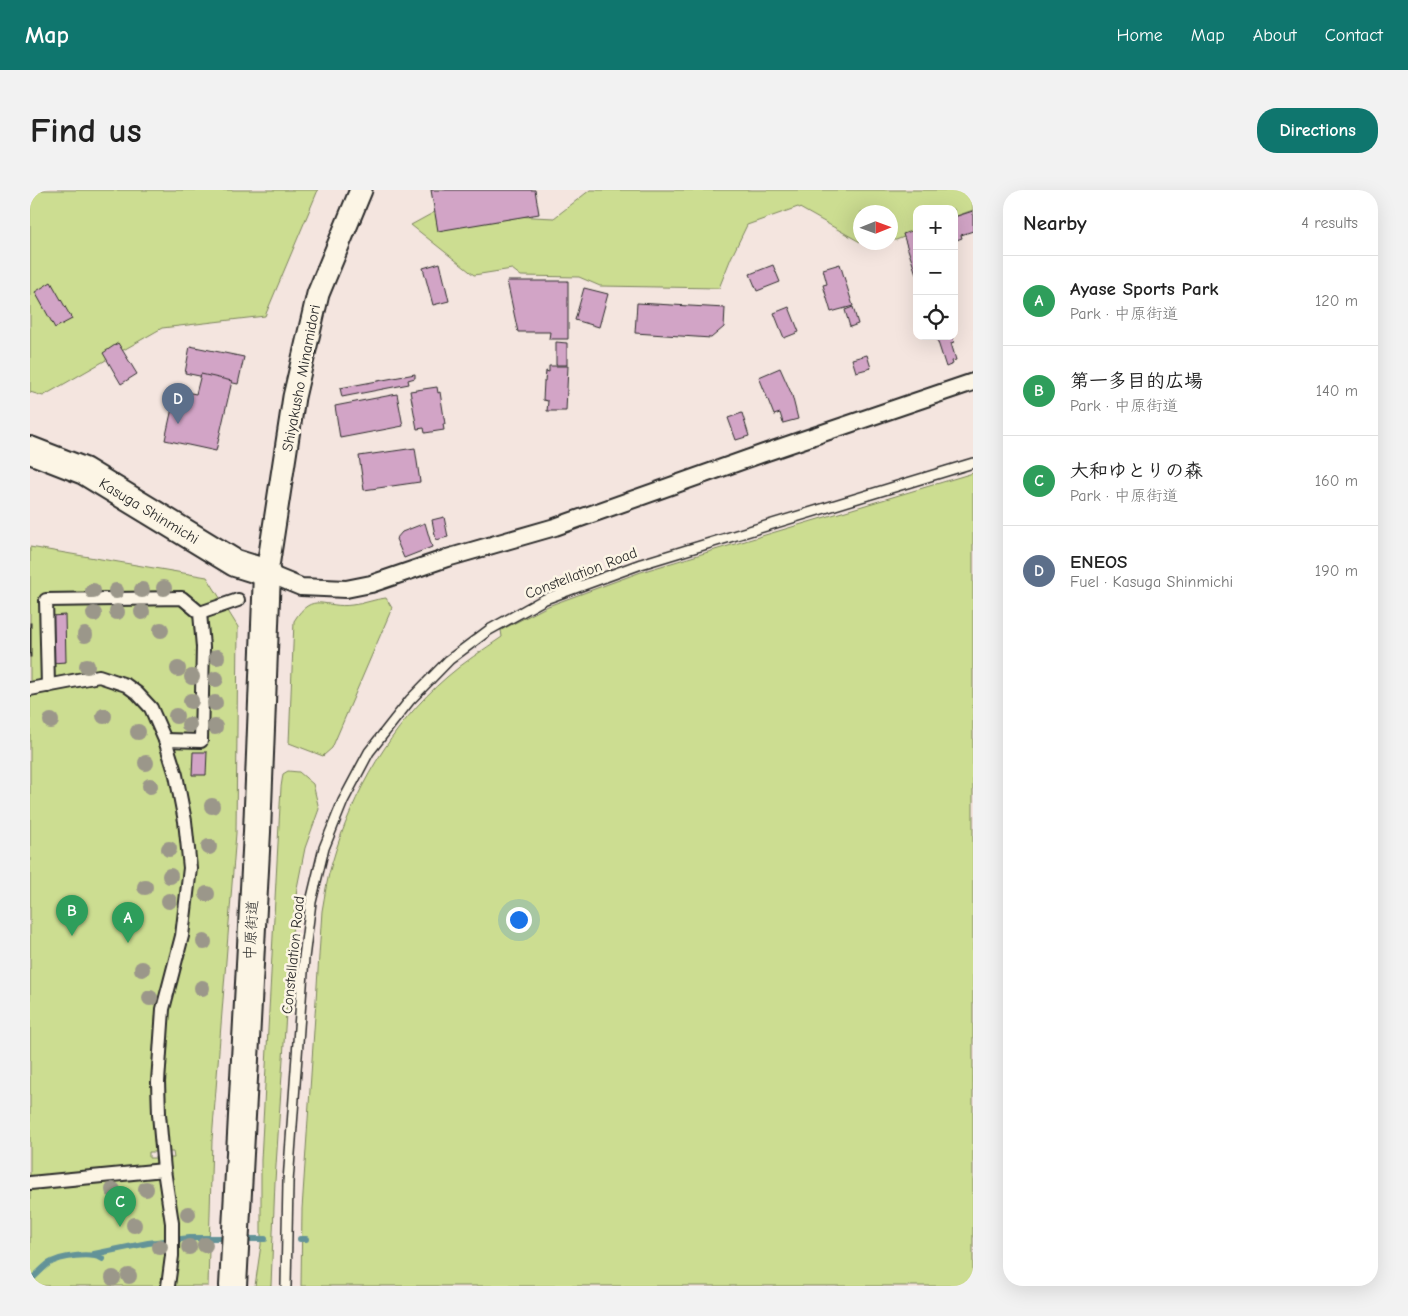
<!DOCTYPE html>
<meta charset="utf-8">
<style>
:root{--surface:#fff;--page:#f2f2f2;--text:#222;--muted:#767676;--line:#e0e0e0;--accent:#0f766e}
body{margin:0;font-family:"Comic Neue","Klee One",sans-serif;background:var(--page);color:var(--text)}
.controls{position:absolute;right:15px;top:15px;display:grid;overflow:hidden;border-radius:10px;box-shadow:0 5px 20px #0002}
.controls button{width:45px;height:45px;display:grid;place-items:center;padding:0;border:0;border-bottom:1px solid var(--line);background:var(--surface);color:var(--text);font:25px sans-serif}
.compass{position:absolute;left:823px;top:15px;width:45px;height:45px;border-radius:50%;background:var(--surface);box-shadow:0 5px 20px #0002;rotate:89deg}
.you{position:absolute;left:488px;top:729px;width:18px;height:18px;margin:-12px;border:4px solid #fff;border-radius:50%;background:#1a73e8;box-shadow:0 0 0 8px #1a73e833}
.badge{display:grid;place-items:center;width:32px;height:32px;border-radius:50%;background:var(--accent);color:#fff;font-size:16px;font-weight:700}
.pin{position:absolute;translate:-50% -41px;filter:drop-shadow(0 1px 2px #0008)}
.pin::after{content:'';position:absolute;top:26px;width:18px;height:15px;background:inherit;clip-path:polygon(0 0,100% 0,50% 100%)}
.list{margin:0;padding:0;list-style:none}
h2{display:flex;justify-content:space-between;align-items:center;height:65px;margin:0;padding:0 20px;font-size:21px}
h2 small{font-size:16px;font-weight:400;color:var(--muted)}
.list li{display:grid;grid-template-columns:32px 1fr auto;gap:15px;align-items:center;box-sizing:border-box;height:90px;padding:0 20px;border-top:1px solid var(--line)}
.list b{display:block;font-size:19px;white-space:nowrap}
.list p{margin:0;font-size:16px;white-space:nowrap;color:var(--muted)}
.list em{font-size:16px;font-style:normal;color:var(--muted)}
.icon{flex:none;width:28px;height:28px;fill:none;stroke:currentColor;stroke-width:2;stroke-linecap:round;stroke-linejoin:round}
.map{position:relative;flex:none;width:943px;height:1096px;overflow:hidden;border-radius:20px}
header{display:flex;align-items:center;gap:30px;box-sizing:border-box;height:70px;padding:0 25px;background:var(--accent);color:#fff}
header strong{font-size:24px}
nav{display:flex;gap:28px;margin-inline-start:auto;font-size:18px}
.intro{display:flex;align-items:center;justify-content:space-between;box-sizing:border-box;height:120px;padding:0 30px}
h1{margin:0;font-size:35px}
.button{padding:12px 22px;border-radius:20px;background:var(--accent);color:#fff;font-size:18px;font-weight:700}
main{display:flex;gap:30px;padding:0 30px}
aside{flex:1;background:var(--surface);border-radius:20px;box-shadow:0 5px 20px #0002}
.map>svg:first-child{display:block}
.green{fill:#ccdd91;stroke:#7c845e;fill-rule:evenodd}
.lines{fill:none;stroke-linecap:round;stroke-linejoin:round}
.stream{stroke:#639398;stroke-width:6}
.building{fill:#d2a4c6;stroke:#2b2b2b}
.service-casing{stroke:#2b2b2b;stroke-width:12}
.pedestrian-casing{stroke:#2b2b2b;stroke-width:16}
.minor-casing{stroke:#2b2b2b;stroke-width:20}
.tertiary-casing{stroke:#2b2b2b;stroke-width:25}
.primary-casing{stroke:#2b2b2b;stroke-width:30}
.service{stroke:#fcf5e5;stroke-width:9}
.pedestrian{stroke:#fcf5e5;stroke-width:12}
.minor{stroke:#fcf5e5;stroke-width:16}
.tertiary{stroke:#fcf5e5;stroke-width:21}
.primary{stroke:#fcf5e5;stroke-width:26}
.tree{fill:#9b978a}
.labels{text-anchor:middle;stroke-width:5;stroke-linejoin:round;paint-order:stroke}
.street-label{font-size:15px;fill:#2b2b2b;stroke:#fcf5e5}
</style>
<header>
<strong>Map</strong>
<nav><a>Home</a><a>Map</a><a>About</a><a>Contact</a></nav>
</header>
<div class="intro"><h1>Find us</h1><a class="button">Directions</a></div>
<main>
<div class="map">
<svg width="943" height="1096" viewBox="0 0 943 1096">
<rect width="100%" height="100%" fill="#f4e5df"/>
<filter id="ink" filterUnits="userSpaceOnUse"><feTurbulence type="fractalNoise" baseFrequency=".02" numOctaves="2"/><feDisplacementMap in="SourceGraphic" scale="10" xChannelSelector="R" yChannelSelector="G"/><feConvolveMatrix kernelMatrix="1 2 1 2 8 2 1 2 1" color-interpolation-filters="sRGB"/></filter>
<g filter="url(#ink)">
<!-- green -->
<g class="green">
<path d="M0,0h288l-53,126 -103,12 -119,68 -13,-4z"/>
<path d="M560,0h383v20l-19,7v-8h-37v23l-21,8h-5v-28h-30l-1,30 -62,-35 -51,18 -16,33 -12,30 -119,-2 -21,-9 -58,-1 -9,-7 -38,6 -63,-50 42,-23 60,14 41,2z"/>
<path d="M943,283v813h-672l1,-77 20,-298c3,-16 5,-33 10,-48 20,-70 59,-138 115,-186 17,-15 36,-27 55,-40l-1,-7 47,-24 93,-34z"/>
<path d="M0,357l177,30 31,50 -2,206 -24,307 -4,146h-178zM119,962h24l1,6h-25z"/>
<path d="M356,408l6,10 -60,140 -9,8 -34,-13 5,-122c19,-31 31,-12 58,-16 12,-1 22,-6 34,-7z"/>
<path d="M258,581l11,1 14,12 6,25 -14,39 -8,40 -7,64 -15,229 -4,105h-16l6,-41v-85l20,-373 2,-13z"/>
</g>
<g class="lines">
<!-- stream -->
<g class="stream">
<path d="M212,1049h23"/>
<path d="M270,1049h6"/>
<path d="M64,1064l54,-11 42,-5h39"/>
<path d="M0,1091c6,-6 12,-12 18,-17 13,-8 42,-12 55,-5"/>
</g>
</g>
<!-- building -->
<g class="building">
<path d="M401,0h104l4,24 -101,17z"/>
<path d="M943,21v20l-12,4 1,3 -8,3v-24z"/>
<path d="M887,39v48l-14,-43z"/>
<path d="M410,73l9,38 -16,4 -10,-37z"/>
<path d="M810,74l13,42 -22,6 -8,-27 4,-1 -4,-15z"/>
<path d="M743,75l7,17 -23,9 -7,-17z"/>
<path d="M477,91h61v58h-19l1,-7h-32z"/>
<path d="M21,92l21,37 -17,9 -20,-36z"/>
<path d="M554,98l24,6 -9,33 -24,-7z"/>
<path d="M607,113l88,5 -1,19 -13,11 -76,-5z"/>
<path d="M759,117l10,25 -15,6 -10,-25z"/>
<path d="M823,117l5,17 -8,3 -5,-17z"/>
<path d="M906,146h16l2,6 -3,1 5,17 -4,1 1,3 -7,3z"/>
<path d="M526,152l11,1v22h-11z"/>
<path d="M88,153l19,31 -16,10 -18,-31z"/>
<path d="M160,156l54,11 -6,27 -53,-11z"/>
<path d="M837,165l4,13 -15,4 -4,-13z"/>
<path d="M519,176h19l-2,45h-19l1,-10 -5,-1 1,-19h1l1,-10 3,1z"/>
<path d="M750,178l12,27 6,24 -15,4 -3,-10 -6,2 -15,-38z"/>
<path d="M171,184l31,7 -16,70 -51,-11 11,-50 20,4z"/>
<path d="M385,184v4l-7,2 1,4 -67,13 -2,-9z"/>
<path d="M407,197l1,6 2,-1 5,32h-2l1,6 -19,3 -1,-5 -7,1 -7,-38z"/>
<path d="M367,204l6,32 -63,12 -5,-32z"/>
<path d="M712,223l7,23 -13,4 -8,-22z"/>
<path d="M385,258l5,34 -56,8 -5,-34z"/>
<path d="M414,327l4,20 -12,3 -4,-20z"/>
<path d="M395,333l7,24 -28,11 -8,-19 6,-7z"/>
<path d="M35,425l1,47 -14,1 -1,-47z"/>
<rect x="0" y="433" width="1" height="34"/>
<path d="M163,562h14l-1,23h-14z"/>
</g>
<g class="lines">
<!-- service casing -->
<g class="service-casing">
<path id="service" d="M256,1096l2,-104 16,-224 7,-56 13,-54 19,-47 26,-49 41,-52 39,-40 40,-30 56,-31 96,-35 332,-101"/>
</g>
<!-- pedestrian casing -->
<g class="pedestrian-casing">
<g id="pedestrian">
<path d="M170,423l38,-13"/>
<path d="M18,496l-2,-86 136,-2 18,15 3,34 -2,94 -36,-1"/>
<path d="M0,499l69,-13 27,9 11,8 14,15 14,32 11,35 9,46 5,47 -8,68 -19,73 -5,73 1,32 5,56"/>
<path d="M0,993l134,-13 8,53v33l-4,30"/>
</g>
</g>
<!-- minor casing -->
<g class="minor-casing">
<path id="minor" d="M237,383l34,14 45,2 25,-5 76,-26 108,-31 209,-74 209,-71"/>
</g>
<!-- tertiary casing -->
<g class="tertiary-casing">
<path id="tertiary" d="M237,383l27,-176 24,-103 43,-104"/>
</g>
<!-- primary casing -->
<g class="primary-casing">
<path id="primary" d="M0,260l54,21 151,92 32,10 -10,259 -24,454"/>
</g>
<!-- service -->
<use href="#service" class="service"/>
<!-- pedestrian -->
<use href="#pedestrian" class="pedestrian"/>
<!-- minor -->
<use href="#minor" class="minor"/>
<!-- tertiary -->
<use href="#tertiary" class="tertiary"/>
<!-- primary -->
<use href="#primary" class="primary"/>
</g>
<!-- trees -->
<g class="tree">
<circle cx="134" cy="398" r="8"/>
<circle cx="112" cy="400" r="8"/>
<circle cx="63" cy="401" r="8"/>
<circle cx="86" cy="401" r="8"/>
<circle cx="87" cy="422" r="8"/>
<circle cx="112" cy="422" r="8"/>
<circle cx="64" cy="424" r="8"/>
<circle cx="131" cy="440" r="8"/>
<circle cx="55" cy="445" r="8"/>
<circle cx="187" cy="467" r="8"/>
<circle cx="57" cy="476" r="8"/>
<circle cx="148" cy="479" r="8"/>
<circle cx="162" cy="487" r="8"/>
<circle cx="186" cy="489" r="8"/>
<circle cx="161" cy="511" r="8"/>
<circle cx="185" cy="513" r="8"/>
<circle cx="74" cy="526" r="8"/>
<circle cx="146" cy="526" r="8"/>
<circle cx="21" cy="531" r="8"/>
<circle cx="159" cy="535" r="8"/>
<circle cx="185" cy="537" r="8"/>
<circle cx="108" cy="542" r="8"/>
<circle cx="116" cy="573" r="8"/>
<circle cx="120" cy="596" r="8"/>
<circle cx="182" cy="616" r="8"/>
<circle cx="179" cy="657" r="8"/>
<circle cx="139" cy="659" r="8"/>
<circle cx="140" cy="686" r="8"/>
<circle cx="115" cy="697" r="8"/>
<circle cx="177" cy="704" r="8"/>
<circle cx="139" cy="711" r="8"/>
<circle cx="174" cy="752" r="8"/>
<circle cx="112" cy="779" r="8"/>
<circle cx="172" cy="798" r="8"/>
<circle cx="120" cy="808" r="8"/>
<circle cx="116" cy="999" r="8"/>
<circle cx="83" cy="1000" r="8"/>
<circle cx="158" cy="1024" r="8"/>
<circle cx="104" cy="1035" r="8"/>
<circle cx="175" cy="1055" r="8"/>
<circle cx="130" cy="1057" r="8"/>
<circle cx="159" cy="1057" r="8"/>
<circle cx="99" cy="1086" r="8"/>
<circle cx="83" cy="1088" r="8"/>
</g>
</g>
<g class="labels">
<!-- street labels -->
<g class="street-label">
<text transform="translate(271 188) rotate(-79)" y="5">Shiyakusho Minamidori</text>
<text transform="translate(119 321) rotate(31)" y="5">Kasuga Shinmichi</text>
<text transform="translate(551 383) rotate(-21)" y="5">Constellation Road</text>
<text transform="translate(221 740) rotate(-87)" y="5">中原街道</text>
<text transform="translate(263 765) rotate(-84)" y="5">Constellation Road</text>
</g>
</g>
</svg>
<div class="controls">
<button>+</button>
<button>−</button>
<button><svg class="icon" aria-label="locate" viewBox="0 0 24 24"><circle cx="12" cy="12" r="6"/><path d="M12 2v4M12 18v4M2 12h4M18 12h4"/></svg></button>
</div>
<svg class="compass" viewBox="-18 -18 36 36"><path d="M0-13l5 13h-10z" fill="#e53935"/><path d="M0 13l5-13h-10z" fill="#767676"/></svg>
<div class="you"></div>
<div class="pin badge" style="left:98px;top:753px;background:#2e9e5b">A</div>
<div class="pin badge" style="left:42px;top:746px;background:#2e9e5b">B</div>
<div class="pin badge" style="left:90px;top:1037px;background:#2e9e5b">C</div>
<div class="pin badge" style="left:148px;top:234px;background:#5c6f8a">D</div>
</div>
<aside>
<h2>Nearby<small>4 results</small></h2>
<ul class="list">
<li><span class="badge" style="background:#2e9e5b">A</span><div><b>Ayase Sports Park</b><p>Park · 中原街道</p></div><em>120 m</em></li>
<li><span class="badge" style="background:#2e9e5b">B</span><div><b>第一多目的広場</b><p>Park · 中原街道</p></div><em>140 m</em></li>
<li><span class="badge" style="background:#2e9e5b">C</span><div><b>大和ゆとりの森</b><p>Park · 中原街道</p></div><em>160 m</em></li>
<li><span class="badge" style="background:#5c6f8a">D</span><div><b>ENEOS</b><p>Fuel · Kasuga Shinmichi</p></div><em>190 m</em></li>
</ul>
</aside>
</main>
